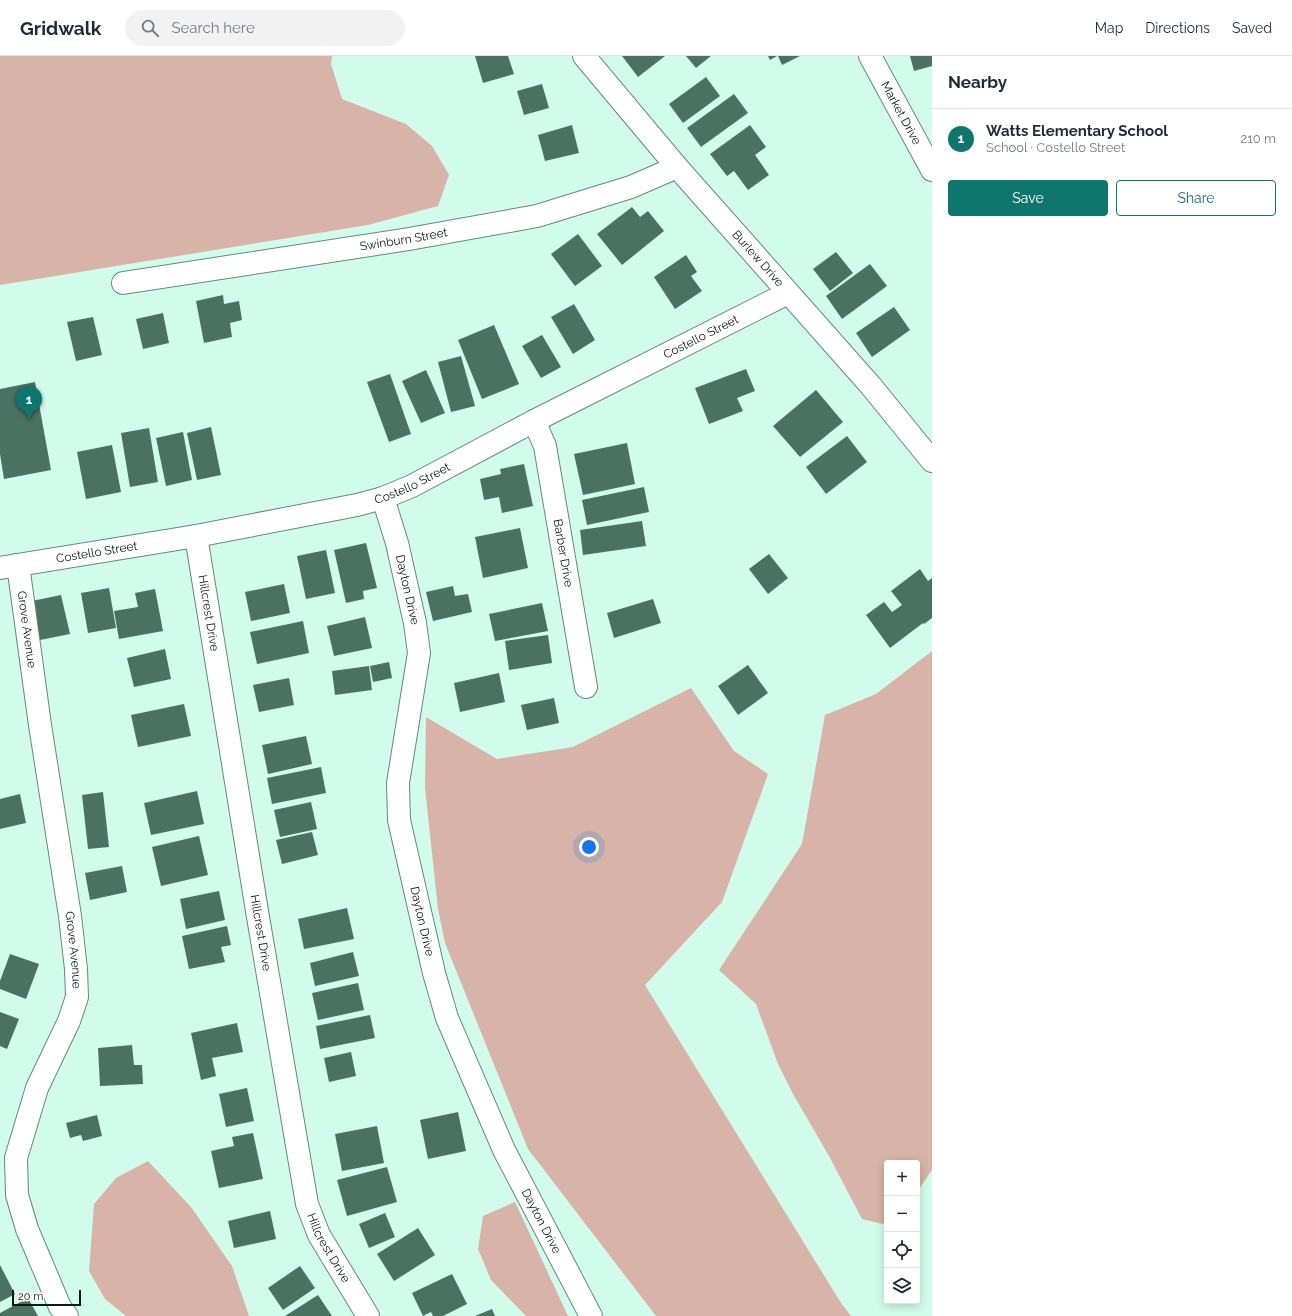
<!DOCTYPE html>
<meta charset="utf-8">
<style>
:root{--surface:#fff;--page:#f2f2f3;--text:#1f2937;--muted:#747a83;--line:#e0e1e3;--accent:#0f766e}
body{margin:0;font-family:Raleway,sans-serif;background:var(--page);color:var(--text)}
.controls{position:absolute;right:12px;bottom:12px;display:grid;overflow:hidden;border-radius:4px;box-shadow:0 2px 10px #0003}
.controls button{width:36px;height:36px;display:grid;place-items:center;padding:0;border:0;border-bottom:1px solid var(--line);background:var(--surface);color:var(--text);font:20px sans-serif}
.scale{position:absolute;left:12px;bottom:10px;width:69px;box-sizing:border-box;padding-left:4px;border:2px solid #0a1a14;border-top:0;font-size:11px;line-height:14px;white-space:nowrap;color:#0a1a14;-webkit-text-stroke:3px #fff;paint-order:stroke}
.you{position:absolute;left:589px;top:791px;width:14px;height:14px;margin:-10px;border:3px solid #fff;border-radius:50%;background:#1a73e8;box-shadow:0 0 0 6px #1a73e833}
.badge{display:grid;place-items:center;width:26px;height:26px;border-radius:50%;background:var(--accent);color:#fff;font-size:13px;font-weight:700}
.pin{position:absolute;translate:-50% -33px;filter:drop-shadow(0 1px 2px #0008)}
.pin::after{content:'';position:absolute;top:21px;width:14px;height:12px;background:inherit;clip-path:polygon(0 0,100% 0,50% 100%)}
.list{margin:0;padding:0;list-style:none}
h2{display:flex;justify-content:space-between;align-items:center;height:52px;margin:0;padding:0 16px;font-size:17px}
h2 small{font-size:13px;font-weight:400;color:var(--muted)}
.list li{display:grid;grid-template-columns:26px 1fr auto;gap:12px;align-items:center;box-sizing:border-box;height:60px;padding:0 16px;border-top:1px solid var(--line)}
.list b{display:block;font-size:15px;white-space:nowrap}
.list p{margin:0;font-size:13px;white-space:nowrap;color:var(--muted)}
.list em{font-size:13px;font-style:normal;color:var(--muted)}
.actions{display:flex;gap:8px;padding:12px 16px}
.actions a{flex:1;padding:9px 0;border:1px solid var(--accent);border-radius:4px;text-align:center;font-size:14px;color:var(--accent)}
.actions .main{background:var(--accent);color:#fff}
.icon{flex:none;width:22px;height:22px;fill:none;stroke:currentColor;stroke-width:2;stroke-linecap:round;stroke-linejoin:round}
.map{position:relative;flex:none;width:932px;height:1260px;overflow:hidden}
header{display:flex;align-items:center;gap:24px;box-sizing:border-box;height:56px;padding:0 20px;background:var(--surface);border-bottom:1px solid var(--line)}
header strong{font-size:19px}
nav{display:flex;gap:22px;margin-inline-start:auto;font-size:14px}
.search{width:280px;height:36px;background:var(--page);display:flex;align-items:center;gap:10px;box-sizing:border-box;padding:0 14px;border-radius:22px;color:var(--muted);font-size:15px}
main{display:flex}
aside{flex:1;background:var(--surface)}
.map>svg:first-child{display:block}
.forest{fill:#d7b4a7}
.building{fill:#4b7163}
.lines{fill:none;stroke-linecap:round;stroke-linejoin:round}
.minor-casing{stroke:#628a7b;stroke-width:24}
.minor{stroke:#fff;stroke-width:22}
.labels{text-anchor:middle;stroke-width:4;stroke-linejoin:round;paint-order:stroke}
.street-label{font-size:12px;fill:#0a1a14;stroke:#fff}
</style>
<header>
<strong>Gridwalk</strong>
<div class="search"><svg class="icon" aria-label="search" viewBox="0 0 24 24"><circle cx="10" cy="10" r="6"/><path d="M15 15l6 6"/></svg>Search here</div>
<nav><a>Map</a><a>Directions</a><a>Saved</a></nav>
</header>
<main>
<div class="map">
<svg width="932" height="1260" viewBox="0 0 932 1260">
<rect width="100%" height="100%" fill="#d1fceb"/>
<!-- forest -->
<g class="forest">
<path d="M0,0h332l-1,8 11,35 64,25 26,22 17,29 -11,31 -70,19 -368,60z"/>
<path d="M932,595v519l-15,22v-29h-30v62l-25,-6 -33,-63 -36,-62 -15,-30 -22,-60 -37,-34 83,-126 23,-129 51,-21z"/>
<path d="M691,632l43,63 34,23 -46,128 -77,83 196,318 10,13h-195l-128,-167 -83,-206 -7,-34 -13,-121 1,-71 71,42 76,-12z"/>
<path d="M148,1105l43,46 41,59 17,50h-123l-21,-17 -16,-28 5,-67 22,-26z"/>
<path d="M515,1146l53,114h-42l-35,-36 -13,-31 5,-33z"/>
</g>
<!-- building -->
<g class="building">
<path d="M475,0h33l6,18 -31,9z"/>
<path d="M622,0h43l-27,21z"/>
<path d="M686,0h25l-15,12z"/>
<path d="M768,0h9l-7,4z"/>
<path d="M778,0h22l-18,9z"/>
<path d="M910,0h22v10l-18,5z"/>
<path d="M706,21l14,19 -37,27 -14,-19z"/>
<path d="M542,28l7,24 -25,7 -7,-24z"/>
<path d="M734,38l14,19 -47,34 -14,-19z"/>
<path d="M572,69l7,28 -34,8 -7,-26z"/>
<path d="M750,69l16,22 -11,8 14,20 -21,15 -14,-19 -7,5 -17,-22z"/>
<path d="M632,151l8,10 8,-6 16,20 -42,34 -25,-31z"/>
<path d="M578,178l24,32 -27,20 -24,-32z"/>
<path d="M836,196l17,21 -23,18 -17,-22z"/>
<path d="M686,199l11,17 -6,4 11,15 -27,18 -21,-32z"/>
<path d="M870,208l17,22 -45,33 -16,-23z"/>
<path d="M223,239l1,9 15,-3 3,19 -12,3 2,14 -28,6 -8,-42z"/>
<path d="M574,248l21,36 -22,14 -22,-37z"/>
<path d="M894,251l16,23 -38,27 -16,-24z"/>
<path d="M163,257l6,30 -26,6 -7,-30z"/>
<path d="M93,261l9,38 -26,6 -9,-39z"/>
<path d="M494,269l25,59 -37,15 -24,-59z"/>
<path d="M542,279l19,32 -20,11 -19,-32z"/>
<path d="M461,300l14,50 -24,6 -13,-50z"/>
<path d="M746,313l9,22 -18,7 6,13 -34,13 -14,-36z"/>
<path d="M426,314l19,43 -24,10 -19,-42z"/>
<path d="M390,318l21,60 -22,8 -22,-60z"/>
<path d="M35,326l16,88 -47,9 -4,-25v-65z"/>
<path d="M816,334l27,32 -43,35 -27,-31z"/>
<path d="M211,371l10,48 -24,5 -10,-47z"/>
<path d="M149,372l9,54 -28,5 -9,-54z"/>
<path d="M183,376l9,48 -26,6 -10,-48z"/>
<path d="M847,380l20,26 -41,32 -20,-27z"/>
<path d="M627,387l8,41 -52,11 -9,-41z"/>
<path d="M112,389l9,47 -35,7 -9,-47z"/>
<path d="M524,408l9,42 -31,7 -3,-16 -15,3 -4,-21 21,-5 -1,-5z"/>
<path d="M644,431l5,25 -62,13 -5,-25z"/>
<path d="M642,465l4,25 -63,9 -3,-25z"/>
<path d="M520,472l8,40 -45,10 -8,-41z"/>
<path d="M366,487l11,45 -14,3 1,8 -18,4 -12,-53z"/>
<path d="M326,494l9,43 -29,6 -9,-43z"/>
<path d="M769,498l19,24 -20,16 -19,-25z"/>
<path d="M920,513l8,12 4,-3v40l-8,6 -1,-1 -33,25 -24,-33 18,-13 8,10 10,-7 -11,-14z"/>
<path d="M284,528l6,29 -39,8 -6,-29z"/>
<path d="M453,530l2,10 13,-2 4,18 -39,9 -7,-29z"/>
<path d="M109,532l7,40 -28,5 -7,-40z"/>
<path d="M155,533l8,42 -44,8 -5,-28 24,-4 -3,-14z"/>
<path d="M61,539l9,39 -30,6 -8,-39z"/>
<path d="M653,543l8,24 -47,15 -7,-25z"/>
<path d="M542,547l6,28 -53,10 -6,-27z"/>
<path d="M365,561l7,31 -38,8 -7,-30z"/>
<path d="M303,565l6,32 -52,11 -7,-32z"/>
<path d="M548,579l4,28 -43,7 -4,-29z"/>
<path d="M165,593l6,30 -37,8 -7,-29z"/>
<path d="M389,606l3,16 -19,4 -3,-16z"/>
<path d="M748,609l20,28 -30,22 -20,-29z"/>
<path d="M369,610l3,24 -37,5 -3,-24z"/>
<path d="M499,617l6,29 -45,10 -6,-29z"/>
<path d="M289,622l5,27 -35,7 -6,-27z"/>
<path d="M554,642l5,25 -32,7 -6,-25z"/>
<path d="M184,648l7,32 -53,11 -7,-32z"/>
<path d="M306,680l6,28 -44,10 -6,-29z"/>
<path d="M321,711l5,26 -54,11 -5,-26z"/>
<path d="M197,735l7,33 -53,11 -7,-32z"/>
<path d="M103,736l6,55 -21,2 -6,-54z"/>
<path d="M20,738l6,29 -26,6v-30z"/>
<path d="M311,746l6,27 -37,8 -6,-27z"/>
<path d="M312,776l6,23 -36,9 -6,-24z"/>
<path d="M199,780l9,39 -47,11 -9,-39z"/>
<path d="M122,810l5,26 -37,8 -5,-27z"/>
<path d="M219,835l6,29 -39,9 -6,-30z"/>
<path d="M347,852l7,31 -50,10 -6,-30z"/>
<path d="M227,870l4,19 -10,2 4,15 -36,7 -7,-33z"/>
<path d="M353,896l6,24 -44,10 -5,-23z"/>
<path d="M10,898l29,10 -13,35 -26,-10v-8z"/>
<path d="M358,927l6,27 -46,10 -6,-27z"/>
<path d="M0,956l19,7 -12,30 -7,-3z"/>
<path d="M370,959l5,23 -55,11 -4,-23z"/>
<path d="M237,967l6,29 -31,6 4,18 -15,4 -10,-47z"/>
<path d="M132,989l2,20h8l1,19 -43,2 -2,-38z"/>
<path d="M351,996l5,24 -27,6 -5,-24z"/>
<path d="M247,1032l7,33 -28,6 -7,-33z"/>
<path d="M458,1056l8,39 -38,8 -8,-39z"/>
<path d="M97,1059l5,21 -19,5 -2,-6 -11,3 -4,-15z"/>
<path d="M377,1070l7,37 -42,8 -7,-37z"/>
<path d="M253,1077l10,46 -44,9 -8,-37 23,-5 -2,-9z"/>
<path d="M387,1111l10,35 -50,14 -10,-36z"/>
<path d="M270,1155l6,28 -42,9 -6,-27z"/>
<path d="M385,1157l10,24 -26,11 -10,-24z"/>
<path d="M418,1172l17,27 -41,26 -17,-27z"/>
<path d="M0,1209l15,29 -15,8z"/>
<path d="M300,1210l15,22 -32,22 -15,-22z"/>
<path d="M452,1218l15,30 -24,12h-10l-2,-4 -8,4 -11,-23z"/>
<path d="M318,1239l14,21h-47z"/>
<path d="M28,1242l10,18h-38v-3z"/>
<path d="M492,1253l3,7h-20z"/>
</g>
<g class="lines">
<!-- minor casing -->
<g class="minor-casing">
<g id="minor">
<path id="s1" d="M584,0l93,111 194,219 61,75"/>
<path id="s2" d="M870,0l62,114"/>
<path id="s3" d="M123,227l286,-44 128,-23 94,-29 46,-20"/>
<path id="s4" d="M534,365l11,25 41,241"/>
<path id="s5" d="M383,442l14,45 18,80 4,30 -21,130 1,37 35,153 13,45 57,132 87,166"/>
<path id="s6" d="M196,480l62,381 49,287 12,31 49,81"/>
<path id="s7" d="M18,509l22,160 30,191 6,53 1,28 -8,24 -32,67 -21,70 1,37 10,34 33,78 7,9"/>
<path id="s8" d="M0,512l196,-32 161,-31 26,-7 29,-12 122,-65 254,-128"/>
</g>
</g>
<!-- minor -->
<use href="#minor" class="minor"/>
</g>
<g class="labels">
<!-- street labels -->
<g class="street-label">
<text dy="4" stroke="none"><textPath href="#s2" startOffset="65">Market Drive</textPath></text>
<text dy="4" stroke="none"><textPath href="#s3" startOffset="284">Swinburn Street</textPath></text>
<text dy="4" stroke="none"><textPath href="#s1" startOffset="267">Burlew Drive</textPath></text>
<text dy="4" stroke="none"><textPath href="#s8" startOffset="746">Costello Street</textPath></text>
<text dy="4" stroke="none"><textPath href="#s8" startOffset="422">Costello Street</textPath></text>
<text dy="4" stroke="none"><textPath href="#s8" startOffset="98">Costello Street</textPath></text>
<text dy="4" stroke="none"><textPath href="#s4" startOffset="136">Barber Drive</textPath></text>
<text dy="4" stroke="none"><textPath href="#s5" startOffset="95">Dayton Drive</textPath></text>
<text dy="4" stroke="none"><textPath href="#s6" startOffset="78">Hillcrest Drive</textPath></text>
<text dy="4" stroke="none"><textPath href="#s7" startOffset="65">Grove Avenue</textPath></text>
<text dy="4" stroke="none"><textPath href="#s5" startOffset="432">Dayton Drive</textPath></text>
<text dy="4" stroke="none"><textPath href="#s6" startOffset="402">Hillcrest Drive</textPath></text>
<text dy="4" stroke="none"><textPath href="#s7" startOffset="389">Grove Avenue</textPath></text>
<text dy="4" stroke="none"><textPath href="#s5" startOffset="756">Dayton Drive</textPath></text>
<text dy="4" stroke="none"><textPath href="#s6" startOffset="726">Hillcrest Drive</textPath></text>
</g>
</g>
</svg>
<div class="controls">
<button>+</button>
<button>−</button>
<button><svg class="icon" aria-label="locate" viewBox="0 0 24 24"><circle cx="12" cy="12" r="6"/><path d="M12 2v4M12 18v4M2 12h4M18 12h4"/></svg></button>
<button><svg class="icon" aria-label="layers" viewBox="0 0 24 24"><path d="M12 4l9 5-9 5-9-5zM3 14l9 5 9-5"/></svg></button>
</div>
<div class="scale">20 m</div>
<div class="you"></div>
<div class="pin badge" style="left:29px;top:363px">1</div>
</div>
<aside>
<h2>Nearby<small></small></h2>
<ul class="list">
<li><span class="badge">1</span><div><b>Watts Elementary School</b><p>School · Costello Street</p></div><em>210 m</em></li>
</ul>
<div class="actions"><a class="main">Save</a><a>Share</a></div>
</aside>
</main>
